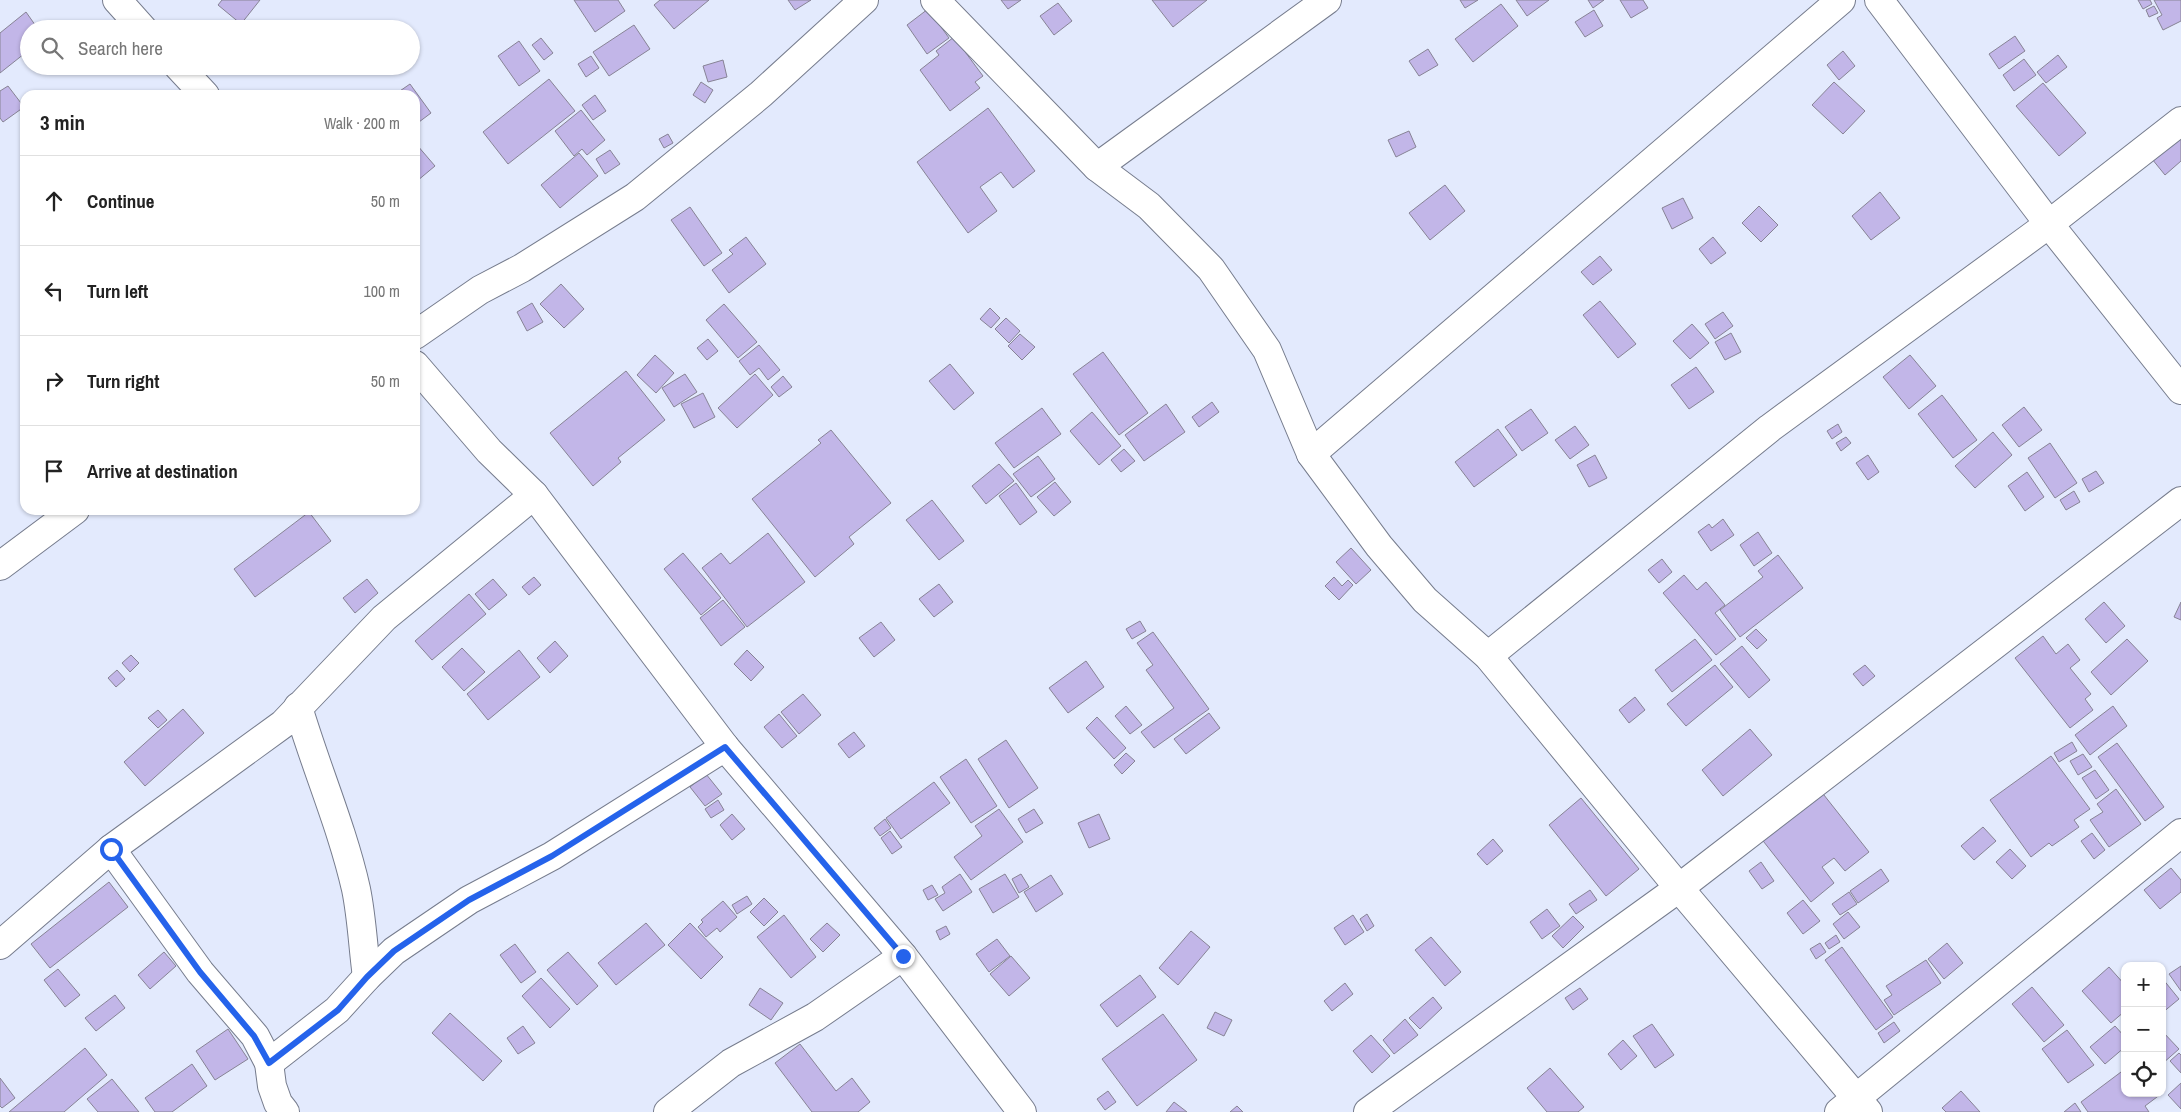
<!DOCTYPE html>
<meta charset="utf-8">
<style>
:root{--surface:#fff;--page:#f2f2f2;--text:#222;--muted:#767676;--line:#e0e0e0}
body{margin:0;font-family:"Archivo Narrow",sans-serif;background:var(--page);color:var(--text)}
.controls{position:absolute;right:15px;bottom:15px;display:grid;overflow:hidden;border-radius:10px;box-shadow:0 1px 4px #0004}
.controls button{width:45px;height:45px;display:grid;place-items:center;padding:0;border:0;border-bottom:1px solid var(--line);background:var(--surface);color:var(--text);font:25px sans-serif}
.stop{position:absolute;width:15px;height:15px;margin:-11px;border:4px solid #2563eb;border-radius:50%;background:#fff}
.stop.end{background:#2563eb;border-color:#fff;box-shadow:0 1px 5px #0008}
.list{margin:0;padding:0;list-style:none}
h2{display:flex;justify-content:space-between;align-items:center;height:65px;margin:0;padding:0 20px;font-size:21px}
h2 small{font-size:16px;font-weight:400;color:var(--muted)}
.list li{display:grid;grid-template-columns:32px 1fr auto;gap:15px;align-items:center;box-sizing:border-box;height:90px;padding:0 20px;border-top:1px solid var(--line)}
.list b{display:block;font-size:19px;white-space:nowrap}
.list em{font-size:16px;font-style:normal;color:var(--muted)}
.icon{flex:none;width:28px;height:28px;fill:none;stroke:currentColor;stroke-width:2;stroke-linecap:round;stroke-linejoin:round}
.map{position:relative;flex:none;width:2181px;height:1112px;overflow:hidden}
.search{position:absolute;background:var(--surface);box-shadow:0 1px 4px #0004;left:20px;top:20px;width:400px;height:55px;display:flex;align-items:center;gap:12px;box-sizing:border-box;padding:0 18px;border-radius:28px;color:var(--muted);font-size:19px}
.panel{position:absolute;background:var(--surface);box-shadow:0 1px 4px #0004;left:20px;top:90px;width:400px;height:425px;border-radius:15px}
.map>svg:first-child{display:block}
.building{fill:#c2b6e8;stroke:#878395}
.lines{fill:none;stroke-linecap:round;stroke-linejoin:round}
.minor-casing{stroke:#767c8d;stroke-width:30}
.minor{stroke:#fff;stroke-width:28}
.route{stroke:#2563eb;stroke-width:6}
</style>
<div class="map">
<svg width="2181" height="1112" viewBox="0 0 2181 1112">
<rect width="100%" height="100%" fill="#e3eafd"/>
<!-- building -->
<g class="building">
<path d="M222,0h38l-19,24 -23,-19z"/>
<path d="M574,0h44l7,11 -30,21z"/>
<path d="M660,0h49l-35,29 -20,-24z"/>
<path d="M788,0h23l-16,10z"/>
<path d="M1001,0h20l-13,9z"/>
<path d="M1152,0h55l-34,27z"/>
<path d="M1460,0h18l-13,8z"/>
<path d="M1516,0h33l-22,16z"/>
<path d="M1588,0h16l-11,8z"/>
<path d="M1620,0h23l5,8 -17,10z"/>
<path d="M2138,0h12l2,4 -9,5z"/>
<path d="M2154,0h27v21l-18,9 -6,-12 5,-3z"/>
<path d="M1058,3l14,18 -18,14 -14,-19z"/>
<path d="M1501,4l17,22 -45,36 -18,-23z"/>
<path d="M2154,6l4,7 -9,4 -3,-7z"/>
<path d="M928,9l21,29 -22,16 -20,-29z"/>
<path d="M1594,10l9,16 -18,11 -10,-15z"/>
<path d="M26,12l12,17h-9v21l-29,23v-40z"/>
<path d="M634,25l16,24 -41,27 -16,-24z"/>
<path d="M2015,36l10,15 -26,18 -10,-15z"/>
<path d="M954,37l29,39 -8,6 5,6 -30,23 -30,-41 19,-15 -3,-4z"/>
<path d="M541,38l12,15 -9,7 -12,-15z"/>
<path d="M519,41l21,30 -21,15 -21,-30z"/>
<path d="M1428,49l10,16 -19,11 -10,-15z"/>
<path d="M1843,51l12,15 -16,14 -12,-15z"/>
<path d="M2058,55l9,12 -21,16 -9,-11z"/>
<path d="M591,56l8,12 -13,9 -8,-13z"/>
<path d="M2024,59l12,16 -22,16 -11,-16z"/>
<path d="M723,60l4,17 -19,5 -5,-16z"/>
<path d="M549,79l26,32 -67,53 -25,-32z"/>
<path d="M701,82l12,8 -8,13 -12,-8z"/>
<path d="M1834,82l31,29 -22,23 -31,-29z"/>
<path d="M2043,83l43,50 -27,23 -43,-50z"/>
<path d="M410,84l21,29 -16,12v-30h-21z"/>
<path d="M8,86l16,21 -21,15 -3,-4v-27z"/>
<path d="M595,95l11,16 -13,9 -11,-15z"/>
<path d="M988,108l47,63 -22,17 -12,-16 -21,15 17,24 -29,22 -51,-71z"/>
<path d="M581,110l24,30 -18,15 -5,-6 -8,7 -19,-25z"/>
<path d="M1409,131l7,16 -20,10 -8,-17z"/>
<path d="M668,134l5,9 -9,5 -5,-9z"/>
<path d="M2181,134v27l-16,14 -13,-16z"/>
<path d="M417,145l18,21 -18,15 -2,-34z"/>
<path d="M610,150l10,14 -15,10 -9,-15z"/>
<path d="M579,153l19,23 -38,32 -19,-23z"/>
<path d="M1445,185l20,26 -35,29 -21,-27z"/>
<path d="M1880,192l20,26 -29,22 -19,-24z"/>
<path d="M1683,198l10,20 -21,11 -10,-21z"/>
<path d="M1759,206l19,19 -17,17 -19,-19z"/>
<path d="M690,207l32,46 -18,13 -33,-46z"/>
<path d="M746,237l20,27 -37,29 -17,-23 21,-16 -4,-4z"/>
<path d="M1713,237l13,16 -15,11 -12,-15z"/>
<path d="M1600,256l12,14 -19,15 -12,-13z"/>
<path d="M561,284l23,25 -20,19 -24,-24z"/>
<path d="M1600,301l36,43 -18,14 -35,-43z"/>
<path d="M532,303l11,19 -16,9 -10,-19z"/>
<path d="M724,304l33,38 -19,16 -32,-38z"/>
<path d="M990,308l10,10 -9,10 -11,-9z"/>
<path d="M1723,312l10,14 -18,13 -10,-15z"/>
<path d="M1006,318l14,13 -11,12 -14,-14z"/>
<path d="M1692,324l17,19 -19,16 -17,-18z"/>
<path d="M1731,333l10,19 -16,8 -10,-18z"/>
<path d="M1020,334l15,13 -13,13 -14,-14z"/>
<path d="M708,339l10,12 -11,9 -10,-12z"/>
<path d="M759,345l21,25 -12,10 -9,-12 -9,7 -11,-14z"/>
<path d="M1103,352l45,61 -29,22 -46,-61z"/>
<path d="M655,355l19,18 -18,20 -19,-18z"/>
<path d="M1910,355l26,31 -27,23 -26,-32z"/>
<path d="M950,364l24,29 -20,17 -25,-29z"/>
<path d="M1696,367l18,25 -25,17 -18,-24z"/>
<path d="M626,371l39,49 -47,38 3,4 -28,24 -43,-53z"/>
<path d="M685,374l12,18 -23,15 -12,-19z"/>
<path d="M755,374l18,21 -36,33 -19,-20z"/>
<path d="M783,376l9,11 -13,10 -8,-10z"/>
<path d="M703,393l12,24 -21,11 -13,-24z"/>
<path d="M1942,395l35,45 -24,18 -35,-44z"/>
<path d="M1212,402l7,10 -20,15 -7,-10z"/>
<path d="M1166,404l19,28 -41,29 -19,-26z"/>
<path d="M2024,407l18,23 -23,17 -17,-22z"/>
<path d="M1042,408l19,26 -47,34 -19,-25z"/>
<path d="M1531,409l17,24 -26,18 -17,-24z"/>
<path d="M1092,412l29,34 -22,19 -29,-34z"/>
<path d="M1838,424l4,8 -10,7 -5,-8z"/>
<path d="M1575,426l14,19 -19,14 -15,-19z"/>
<path d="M1498,429l19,26 -43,32 -19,-25z"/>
<path d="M831,430l60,73 -42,34 5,7 -39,33 -63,-78 69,-56 -3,-3z"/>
<path d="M1993,432l19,23 -37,33 -20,-22z"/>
<path d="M1846,437l5,6 -10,8 -5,-8z"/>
<path d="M2050,443l27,40 -22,15 -27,-40z"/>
<path d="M1124,449l11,12 -14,11 -10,-12z"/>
<path d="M1595,455l12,23 -18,9 -12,-22z"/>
<path d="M1868,455l11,17 -11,8 -12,-17z"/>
<path d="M1038,456l17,23 -24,18 -18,-23z"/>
<path d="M999,464l15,17 -28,23 -14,-18z"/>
<path d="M2096,471l8,12 -15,9 -7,-13z"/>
<path d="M2027,472l17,25 -19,14 -17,-25z"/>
<path d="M1055,482l16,20 -17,14 -17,-19z"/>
<path d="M1016,483l21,29 -17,13 -21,-29z"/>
<path d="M2074,491l6,11 -14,8 -6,-10z"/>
<path d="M932,500l32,41 -25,19 -33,-40z"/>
<path d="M309,512l22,29 -76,56 -21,-28z"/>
<path d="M1723,519l11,16 -23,16 -13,-19 11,-8 3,4z"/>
<path d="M1758,532l14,21 -18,13 -14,-21z"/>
<path d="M768,533l37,49 -58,45 -45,-59 19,-15 9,11z"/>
<path d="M1351,548l20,22 -15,14 -20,-22z"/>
<path d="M683,553l38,45 -20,17 -37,-46z"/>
<path d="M1778,555l25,33 -63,49 -20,-27 43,-33 -5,-6z"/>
<path d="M1662,559l10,13 -13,11 -11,-13z"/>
<path d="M1684,575l13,15 9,-8 19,23 -10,8 21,26 -20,16 -53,-62z"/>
<path d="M534,577l7,8 -12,10 -7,-8z"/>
<path d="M1334,577l8,9 6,-6 5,5 -14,15 -14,-14z"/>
<path d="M367,579l11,14 -23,20 -12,-15z"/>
<path d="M493,579l14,16 -18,15 -14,-16z"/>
<path d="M939,584l14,18 -19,15 -15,-18z"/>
<path d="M469,594l17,20 -54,46 -17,-19z"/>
<path d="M723,600l22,27 -24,19 -21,-28z"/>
<path d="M2104,602l21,24 -19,17 -21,-24z"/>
<path d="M2181,602v18l-7,-3z"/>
<path d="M1140,621l6,10 -14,8 -6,-10z"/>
<path d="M881,622l14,18 -21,17 -15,-19z"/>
<path d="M1756,629l11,11 -10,9 -11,-11z"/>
<path d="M1153,632l56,77 -55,39 -13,-16 33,-24 -28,-38 7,-5 -16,-22z"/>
<path d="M2043,636l13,18 12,-10 12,16 -10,8 21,26 -6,5 8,11 -23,18 -55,-70z"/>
<path d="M1695,639l17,21 -40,32 -17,-22z"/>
<path d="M2127,639l21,22 -37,34 -20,-23z"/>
<path d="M555,641l13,15 -18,17 -13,-15z"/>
<path d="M1742,646l28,34 -21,18 -29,-34z"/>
<path d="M462,648l23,24 -21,19 -22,-24z"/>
<path d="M519,650l21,27 -52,43 -21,-26z"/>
<path d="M747,650l17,17 -13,14 -17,-17z"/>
<path d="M131,655l8,8 -9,9 -8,-9z"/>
<path d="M1086,661l18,26 -36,26 -19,-25z"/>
<path d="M1715,665l18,22 -47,39 -19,-22z"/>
<path d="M1865,665l10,11 -12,10 -10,-12z"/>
<path d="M117,670l8,9 -9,8 -8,-9z"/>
<path d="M803,694l18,21 -22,19 -18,-22z"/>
<path d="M1635,697l10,13 -16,13 -10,-13z"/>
<path d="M1126,706l16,19 -12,9 -15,-18z"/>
<path d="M2113,706l14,20 -37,29 -15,-20z"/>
<path d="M183,709l21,24 -59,53 -21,-24z"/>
<path d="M158,710l9,10 -9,8 -10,-10z"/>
<path d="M1209,713l11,15 -34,26 -12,-15z"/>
<path d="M779,714l18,22 -15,12 -18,-21z"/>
<path d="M1097,717l29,31 -12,11 -28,-31z"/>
<path d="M1750,729l22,26 -49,41 -21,-26z"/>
<path d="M854,732l11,14 -16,12 -11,-14z"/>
<path d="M1006,740l32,48 -29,20 -31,-49z"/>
<path d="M2072,742l5,9 -18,11 -5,-9z"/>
<path d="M2117,743l47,64 -19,14 -47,-64z"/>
<path d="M1126,753l9,8 -13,13 -8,-9z"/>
<path d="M2083,754l9,13 -14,8 -8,-14z"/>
<path d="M2051,756l39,53 -16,11 5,7 -27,19 -3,-3 -18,14 -41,-57z"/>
<path d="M966,759l31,47 -26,17 -31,-46z"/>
<path d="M2095,770l14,20 -13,9 -14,-21z"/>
<path d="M706,774l16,20 -17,12 -15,-19z"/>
<path d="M934,782l16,21 -49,36 -15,-21z"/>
<path d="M2116,789l25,35 -32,23 -19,-27 13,-8 -6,-8z"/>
<path d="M1820,790l49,62 -24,19 -11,-13 -12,9 12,16 -23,19 -51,-65z"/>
<path d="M1581,798l58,71 -33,27 -57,-71z"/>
<path d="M718,800l6,10 -13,8 -6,-9z"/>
<path d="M999,809l24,33 -52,38 -17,-23 28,-21 -7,-10z"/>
<path d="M1034,809l9,14 -17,10 -8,-14z"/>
<path d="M732,814l13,15 -13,11 -12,-15z"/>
<path d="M1099,814l11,25 -21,9 -11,-25z"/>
<path d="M885,819l6,9 -11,8 -6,-8z"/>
<path d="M1983,827l13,14 -22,19 -13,-14z"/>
<path d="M890,831l12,16 -10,7 -11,-16z"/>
<path d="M2092,833l13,17 -11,9 -13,-18z"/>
<path d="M1493,839l10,12 -16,14 -10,-11z"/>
<path d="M2010,849l16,17 -14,13 -16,-17z"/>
<path d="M1761,862l13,19 -12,8 -13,-18z"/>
<path d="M2171,868l10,12v12l-21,17 -16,-19z"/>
<path d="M1881,869l8,12 -31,22 -8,-12z"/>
<path d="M960,874l12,18 -29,19 -8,-12 10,-6 -3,-6z"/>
<path d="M1005,874l14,23 -26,16 -14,-24z"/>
<path d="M1021,874l8,13 -10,6 -7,-14z"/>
<path d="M1051,875l12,19 -27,18 -12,-20z"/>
<path d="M109,882l19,25 -78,61 -19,-24z"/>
<path d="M932,885l6,10 -10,5 -5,-10z"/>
<path d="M1590,890l7,10 -21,14 -7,-10z"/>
<path d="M1849,892l8,12 -17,11 -8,-11z"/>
<path d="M747,896l5,8 -15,10 -5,-9z"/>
<path d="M764,898l14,14 -14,14 -14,-14z"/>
<path d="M1803,900l17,21 -17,13 -16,-21z"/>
<path d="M723,901l14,16 -17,15 -3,-4 -11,9 -8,-10 5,-5 -2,-2z"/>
<path d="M1547,909l13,17 -18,13 -12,-17z"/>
<path d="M1848,912l12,15 -16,12 -11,-15z"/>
<path d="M1367,914l7,12 -7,5 -7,-12z"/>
<path d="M784,915l32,42 -25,21 -34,-41z"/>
<path d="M1353,915l11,17 -19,13 -11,-17z"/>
<path d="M1573,916l11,11 -21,21 -11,-12z"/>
<path d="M646,923l19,22 -49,40 -18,-22z"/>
<path d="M690,923l33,34 -22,22 -33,-34z"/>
<path d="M827,923l13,12 -17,17 -13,-13z"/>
<path d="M946,926l4,8 -10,6 -4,-9z"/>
<path d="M1191,931l19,16 -32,38 -19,-17z"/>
<path d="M1836,935l4,7 -11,7 -4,-6z"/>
<path d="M1431,937l30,35 -16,14 -30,-36z"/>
<path d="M997,939l13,17 -21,16 -13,-18z"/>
<path d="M1820,943l6,9 -10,7 -6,-10z"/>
<path d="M1947,943l16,20 -19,16 -16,-20z"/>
<path d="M515,944l21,28 -15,11 -21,-28z"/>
<path d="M1842,947l51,70 -17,13 -51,-70z"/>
<path d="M164,952l12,14 -26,23 -12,-14z"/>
<path d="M568,952l30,34 -21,19 -30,-35z"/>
<path d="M1011,956l19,22 -21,18 -19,-22z"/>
<path d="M1926,960l15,23 -47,32 -10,-15 8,-5 -6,-9z"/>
<path d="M2181,966v25l-12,-17z"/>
<path d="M2109,967l16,18v26l-14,12 -29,-32z"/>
<path d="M58,969l22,26 -15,12 -21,-27z"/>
<path d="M1140,975l16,22 -39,30 -17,-22z"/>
<path d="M541,978l29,31 -20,19 -28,-32z"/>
<path d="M2162,978l17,21 -17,14z"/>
<path d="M1345,983l8,11 -21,17 -8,-10z"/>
<path d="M2032,987l32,38 -20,17 -32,-38z"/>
<path d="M760,988l23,15 -12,17 -22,-15z"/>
<path d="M1580,988l8,11 -15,11 -8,-12z"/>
<path d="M115,995l10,13 -29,23 -11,-13z"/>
<path d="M1433,997l9,11 -22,21 -11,-11z"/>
<path d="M1215,1012l17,8 -8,16 -17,-8z"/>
<path d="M450,1013l52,48 -19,20 -51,-48z"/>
<path d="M1163,1014l34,46 -60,46 -35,-47z"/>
<path d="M1405,1019l13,16 -24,19 -11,-14z"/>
<path d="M1894,1022l6,9 -16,12 -6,-10z"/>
<path d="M1652,1024l22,31 -19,13 -22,-32z"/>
<path d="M523,1026l12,17 -17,11 -11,-16z"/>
<path d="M2115,1026l10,11v10l-20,17 -15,-17z"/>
<path d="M228,1029l20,30 -33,21 -19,-29z"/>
<path d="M2067,1030l27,35 -26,18 -26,-34z"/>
<path d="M2162,1031l17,18 -17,15z"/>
<path d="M1371,1035l19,21 -18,17 -19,-22z"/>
<path d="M1623,1040l14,16 -16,14 -13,-16z"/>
<path d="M800,1044l36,47 16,-13 18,24 -12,10h-46l-37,-49z"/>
<path d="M85,1048l22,27 -43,37h-55z"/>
<path d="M2179,1053l2,2v18l-11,-12z"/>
<path d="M192,1064l15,22 -35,26h-17l-10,-14z"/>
<path d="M1550,1068l34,39 -6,5h-31l-20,-24z"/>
<path d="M2125,1069v24h37v-6l3,4 -20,15 4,6h-61l-7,-10z"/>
<path d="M0,1078l15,20 -13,10 -2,-2z"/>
<path d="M112,1079l27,33h-41l-11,-13z"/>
<path d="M2181,1083v26l-13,-14z"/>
<path d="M1108,1091l8,11 -11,8 -8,-11z"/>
<path d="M1961,1091l19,21h-34l-4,-4z"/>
<path d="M1174,1102l13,10h-21z"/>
<path d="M2075,1103l6,9h-17z"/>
<path d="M1237,1106l6,6h-13z"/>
</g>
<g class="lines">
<!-- minor casing -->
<g class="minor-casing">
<g id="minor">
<path d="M117,0l26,29"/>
<path d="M935,0l162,167 52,39 62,63 56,81 44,104 68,92 46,54 63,56 191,232 189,224"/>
<path d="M1879,0l170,224 132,166"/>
<path d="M178,66l27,29"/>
<path d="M1097,167l230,-167"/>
<path d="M415,335l65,-45 42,-22 113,-71 126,-103 103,-94"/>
<path d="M415,365l74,86 45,44 191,252 178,209 119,156"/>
<path d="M1311,454l530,-454"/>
<path d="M0,566l75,-56"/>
<path d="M1488,656l282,-228 279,-204 132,-103"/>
<path d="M298,707c18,61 44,120 58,182 6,29 7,59 11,88"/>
<path d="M111,849l172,-125 101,-106 150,-123"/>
<path d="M0,945l111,-96 89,123 55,64 14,27 3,23 6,17 7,9"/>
<path d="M269,1063l68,-53 30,-33 27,-26 75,-51 83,-44 173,-109"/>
<path d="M668,1112l63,-49 84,-46 88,-61"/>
<path d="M1368,1112l311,-224 502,-387"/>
<path d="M1839,1112l342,-279"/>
</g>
</g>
<!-- minor -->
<use href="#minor" class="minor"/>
</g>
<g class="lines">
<!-- route -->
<path class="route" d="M111,849l89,123 54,64 15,27 69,-53 29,-33 27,-26 75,-51 83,-44 173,-109 178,209"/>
</g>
</svg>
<div class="controls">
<button>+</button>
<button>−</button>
<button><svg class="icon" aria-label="locate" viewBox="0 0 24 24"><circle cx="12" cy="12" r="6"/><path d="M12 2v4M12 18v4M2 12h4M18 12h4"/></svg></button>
</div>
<div class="stop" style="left:111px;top:849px"></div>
<div class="stop end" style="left:903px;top:956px"></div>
<div class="search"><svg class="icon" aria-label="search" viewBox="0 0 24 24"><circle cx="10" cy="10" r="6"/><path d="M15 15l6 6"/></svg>Search here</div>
<section class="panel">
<h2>3 min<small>Walk · 200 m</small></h2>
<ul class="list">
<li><svg class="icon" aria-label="ahead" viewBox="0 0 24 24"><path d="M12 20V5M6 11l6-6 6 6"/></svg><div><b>Continue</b></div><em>50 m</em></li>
<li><svg class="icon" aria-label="left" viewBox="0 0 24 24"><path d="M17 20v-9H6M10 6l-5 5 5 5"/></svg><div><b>Turn left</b></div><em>100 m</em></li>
<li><svg class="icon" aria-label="right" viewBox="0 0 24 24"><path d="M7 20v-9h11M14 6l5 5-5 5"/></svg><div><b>Turn right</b></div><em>50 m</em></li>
<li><svg class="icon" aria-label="arrive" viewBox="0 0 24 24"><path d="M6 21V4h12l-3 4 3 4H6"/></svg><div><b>Arrive at destination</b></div></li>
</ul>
</section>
</div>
